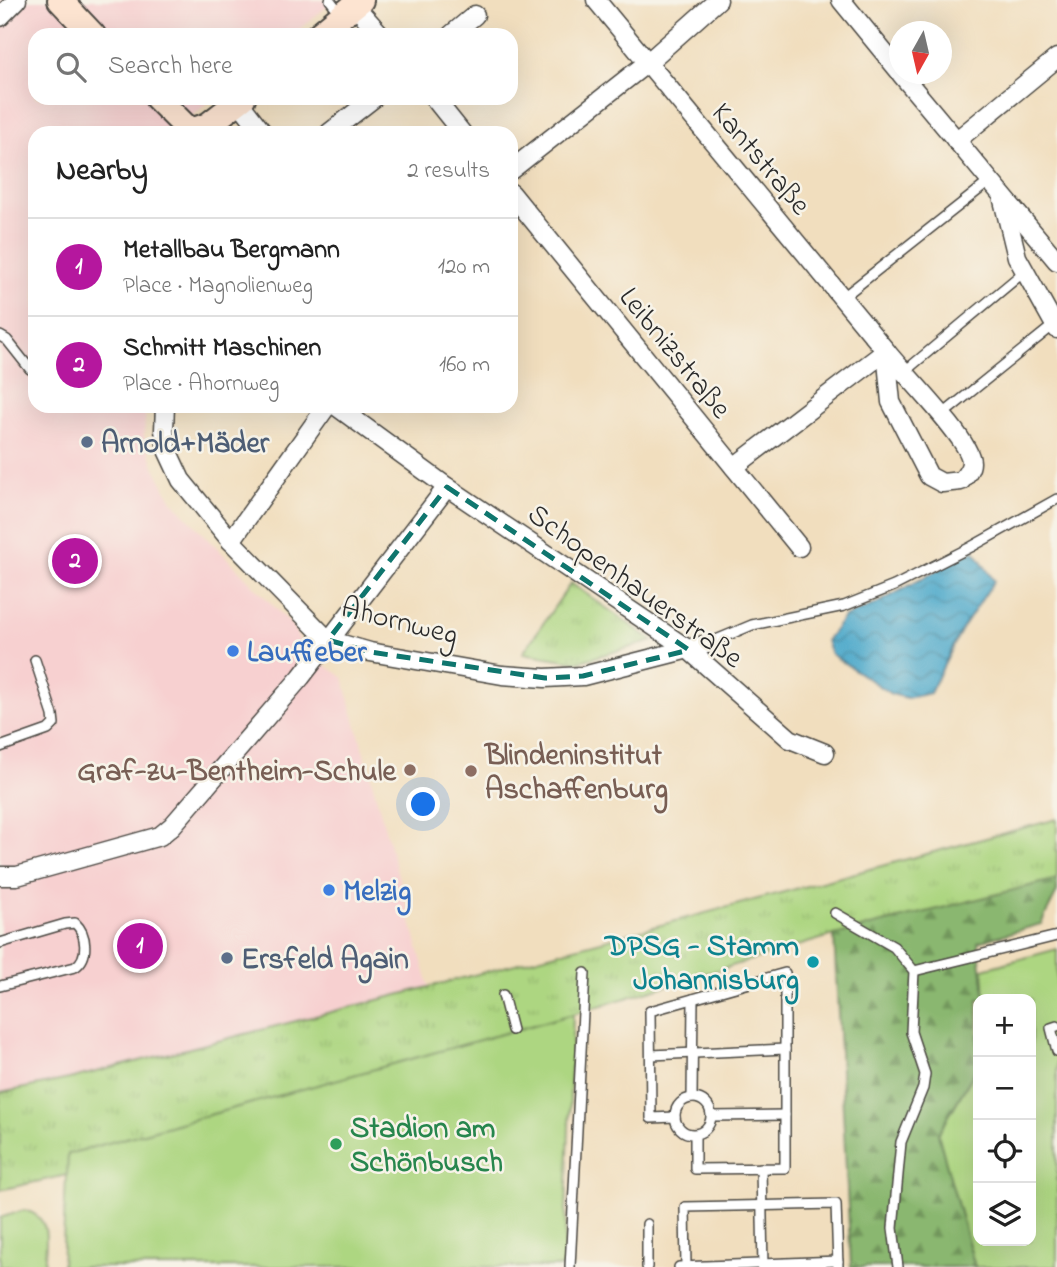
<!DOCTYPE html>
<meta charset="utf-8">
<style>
:root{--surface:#fff;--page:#f6f6f6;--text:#222;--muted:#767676;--line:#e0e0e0;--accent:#b5179e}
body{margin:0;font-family:"Indie Flower",sans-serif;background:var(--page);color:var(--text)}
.controls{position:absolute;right:21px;bottom:21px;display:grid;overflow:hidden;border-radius:14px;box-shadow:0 7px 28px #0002}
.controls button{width:63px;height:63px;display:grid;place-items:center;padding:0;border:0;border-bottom:2px solid var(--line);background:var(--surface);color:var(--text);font:35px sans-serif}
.compass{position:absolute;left:889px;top:21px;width:63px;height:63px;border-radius:50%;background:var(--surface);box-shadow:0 7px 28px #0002;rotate:188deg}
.you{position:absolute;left:424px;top:805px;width:24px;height:24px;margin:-18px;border:5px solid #fff;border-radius:50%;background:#1a73e8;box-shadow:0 0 0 10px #1a73e833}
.badge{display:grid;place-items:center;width:46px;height:46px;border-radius:50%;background:var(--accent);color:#fff;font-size:23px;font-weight:700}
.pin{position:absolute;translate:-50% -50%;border:4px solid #fff;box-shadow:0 2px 7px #0006}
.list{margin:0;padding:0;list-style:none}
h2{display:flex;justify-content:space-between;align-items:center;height:91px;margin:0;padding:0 28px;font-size:30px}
h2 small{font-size:23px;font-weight:400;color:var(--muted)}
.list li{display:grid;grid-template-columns:46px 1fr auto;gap:21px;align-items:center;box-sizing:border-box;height:98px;padding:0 28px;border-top:2px solid var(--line)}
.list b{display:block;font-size:26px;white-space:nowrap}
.list p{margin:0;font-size:23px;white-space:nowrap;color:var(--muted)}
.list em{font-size:23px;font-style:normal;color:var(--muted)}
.icon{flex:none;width:38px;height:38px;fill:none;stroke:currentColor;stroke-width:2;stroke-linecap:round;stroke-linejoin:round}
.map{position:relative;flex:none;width:1057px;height:1267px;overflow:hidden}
.search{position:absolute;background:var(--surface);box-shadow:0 7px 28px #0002;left:28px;top:28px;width:490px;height:77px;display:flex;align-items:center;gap:18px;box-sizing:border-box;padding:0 24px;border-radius:21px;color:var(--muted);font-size:26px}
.panel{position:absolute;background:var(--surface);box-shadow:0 7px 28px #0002;left:28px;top:126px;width:490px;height:287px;border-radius:21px}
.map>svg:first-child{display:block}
.built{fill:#f7d0d0}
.green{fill:#add681;stroke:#6c8056;stroke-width:2}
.forest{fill:url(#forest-firs);stroke:#5a714d;stroke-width:2}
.park{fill:url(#park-tufts);stroke:#6c8056;stroke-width:2}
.water{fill:url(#water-waves);stroke:#3b6a7a;stroke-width:2}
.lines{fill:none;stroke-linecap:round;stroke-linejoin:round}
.lane-casing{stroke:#494641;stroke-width:12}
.street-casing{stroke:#494641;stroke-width:21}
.secondary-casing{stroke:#494641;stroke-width:28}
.lane{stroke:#fff;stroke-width:9}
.street{stroke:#fff;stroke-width:18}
.secondary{stroke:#fde4d1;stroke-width:24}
.marked{fill:none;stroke:#0f766e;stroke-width:5;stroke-dasharray:14 9;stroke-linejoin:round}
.service-dot{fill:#5c6f8a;stroke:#f7f3e8;stroke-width:2.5}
.shop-dot{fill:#3f7fe0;stroke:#f7f3e8;stroke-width:2.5}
.education-dot{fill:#8d6e63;stroke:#f7f3e8;stroke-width:2.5}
.culture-dot{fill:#0f9aa8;stroke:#f7f3e8;stroke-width:2.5}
.leisure-dot{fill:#2e9e5b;stroke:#f7f3e8;stroke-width:2.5}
.labels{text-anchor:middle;stroke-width:5;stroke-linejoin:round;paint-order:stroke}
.street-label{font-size:30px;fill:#2b2b2b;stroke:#f7f3e8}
.service-label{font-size:30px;font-weight:bold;fill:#4e5e75;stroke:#f7f3e8;text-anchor:start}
.shop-label{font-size:30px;font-weight:bold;fill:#366cbe;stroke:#f7f3e8;text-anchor:start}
.education-label{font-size:30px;font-weight:bold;fill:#785e54;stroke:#f7f3e8;text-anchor:start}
.culture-label{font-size:30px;font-weight:bold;fill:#0d838f;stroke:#f7f3e8;text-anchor:end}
.leisure-label{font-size:30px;font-weight:bold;fill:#27864d;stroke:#f7f3e8;text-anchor:start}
</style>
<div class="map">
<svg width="1057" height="1267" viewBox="0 0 1057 1267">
<defs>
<pattern id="forest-firs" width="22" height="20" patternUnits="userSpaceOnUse" patternTransform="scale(1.75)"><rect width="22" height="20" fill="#8ab76f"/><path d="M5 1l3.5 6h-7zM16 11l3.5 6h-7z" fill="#71955b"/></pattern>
<pattern id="park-tufts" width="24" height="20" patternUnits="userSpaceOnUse" patternTransform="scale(1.75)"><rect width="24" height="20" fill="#add681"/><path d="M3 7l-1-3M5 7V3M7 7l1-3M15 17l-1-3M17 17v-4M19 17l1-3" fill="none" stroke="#95b870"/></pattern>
<pattern id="water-waves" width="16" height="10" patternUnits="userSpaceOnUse" patternTransform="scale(1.75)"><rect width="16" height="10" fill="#4ba8ca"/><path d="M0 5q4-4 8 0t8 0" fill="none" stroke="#3f89a4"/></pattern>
</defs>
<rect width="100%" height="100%" fill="#f7f3e8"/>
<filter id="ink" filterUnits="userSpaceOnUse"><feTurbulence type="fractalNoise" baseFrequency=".0143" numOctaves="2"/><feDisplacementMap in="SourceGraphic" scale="14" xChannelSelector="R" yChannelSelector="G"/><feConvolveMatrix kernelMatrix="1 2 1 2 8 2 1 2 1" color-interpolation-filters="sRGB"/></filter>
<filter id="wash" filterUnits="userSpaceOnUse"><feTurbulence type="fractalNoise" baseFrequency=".00686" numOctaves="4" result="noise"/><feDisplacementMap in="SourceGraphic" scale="28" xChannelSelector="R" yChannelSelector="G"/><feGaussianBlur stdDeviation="1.57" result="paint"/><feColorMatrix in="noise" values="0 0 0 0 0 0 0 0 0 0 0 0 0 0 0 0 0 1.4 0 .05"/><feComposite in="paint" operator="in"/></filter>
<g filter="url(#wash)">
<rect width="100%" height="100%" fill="#f1debe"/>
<!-- built -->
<path class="built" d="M0,0h335l-43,35h-257v63h179l-43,35h-136v273h111l-2,30 10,30 18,35 121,125 6,13 1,10 43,28 86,310 -360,92 -69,14z"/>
<!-- green -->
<g class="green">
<path d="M1057,949v318h-82l-37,-133 40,-68v175h53v-242h-46l-2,-30z"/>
<path d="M573,1014l-9,253h-502l5,-113z"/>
<path d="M24,1210c29,7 22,33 20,57h-44v-49z"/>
</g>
<!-- forest -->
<path class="forest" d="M1057,879v13l-16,32 -63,18 7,57h-7v67l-40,68 37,133h-124l-17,-332z"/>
<!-- park -->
<g class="park">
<path d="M571,583l82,58 -76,21 -54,-9z"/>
<path d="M1057,819v60l-223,56 -261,79 -505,140 -1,21 -67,15v-97l69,-14 360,-92z"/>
</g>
<!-- water -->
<path class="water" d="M974,550l20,31 -33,50 -31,62 -23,5 -16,-4 -60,-40 -5,-13 18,-24 32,-13z"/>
</g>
<g filter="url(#ink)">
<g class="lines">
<!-- lane casing -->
<g class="lane-casing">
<g id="lane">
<path d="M330,0l11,14"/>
<path d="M842,298l148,-117"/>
<path d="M0,336l7,4 23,29h5"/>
<path d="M904,372l121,-101"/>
<path d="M942,415l113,-91"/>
<path d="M704,645l48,-20 92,-19 50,-20 77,-39 86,-48"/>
<path d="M0,747l48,-17 6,-6 -1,-9 -18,-55"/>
<path d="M835,913l59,34 20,24 -3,61 14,42 -2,14 -22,54 -8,86 5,39"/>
<path d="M0,943l65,-19 10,-1c12,11 14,35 0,44l-75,19"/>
<path d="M914,971l143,-35"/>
<path d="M503,995l9,35"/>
<path d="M1057,1026l-6,2 6,23"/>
<path d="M651,1055l134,-6"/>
<circle cx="693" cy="1116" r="18"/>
<path d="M692,1098l1,-99"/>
<path d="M712,1116l73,-1"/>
<path d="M675,1117l-24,1 -1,-107 135,-38v195l-90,1v-34"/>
<path d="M761,1168l2,99"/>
<path d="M570,1267l15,-294"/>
<path d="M647,1267v-43"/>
<path d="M679,1267l159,-6"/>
<path d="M686,1267l-1,-60 151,-3 2,63"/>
</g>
</g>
<!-- street casing -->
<g class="street-casing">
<g id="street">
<path d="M596,0l290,351c16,21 85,89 85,111 0,7 -5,13 -10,19l-19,2 -13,-7 -38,-74 -5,-51"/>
<path d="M841,0l59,72"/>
<path d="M354,5l27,30"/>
<path d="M0,17l17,-17"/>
<path d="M451,35l24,-20"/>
<path d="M901,74l156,187"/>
<path d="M434,98l28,35"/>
<path d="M239,102l24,31"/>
<path d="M329,133l45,-35"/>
<path d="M956,141l101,-83"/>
<path d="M511,170l136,-107 71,-63"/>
<path d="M511,193l288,354"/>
<path d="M1003,200l14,57 40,72"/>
<path d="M165,406l-1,24 3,20 14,30 50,61 97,99 42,12 132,23 43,3 38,-2 121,-31"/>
<path d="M336,406l111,81 242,163 101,89 35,14"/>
<path d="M734,467l152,-116"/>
<path d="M231,541l96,-135"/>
<path d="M0,876h17l143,-40 12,-10 129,-149 146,-190"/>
</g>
</g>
<!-- secondary casing -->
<g class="secondary-casing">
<g id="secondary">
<path d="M60,0l33,35"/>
<path d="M318,35l43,-35"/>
<path d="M157,98l28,28 9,4 14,-5 35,-27"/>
</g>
</g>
<!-- lane -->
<use href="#lane" class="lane"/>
<!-- street -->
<use href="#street" class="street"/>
<!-- secondary -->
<use href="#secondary" class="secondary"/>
</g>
</g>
<!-- marked area -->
<path class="marked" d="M447,487l242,163 -106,26 -38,2 -175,-26 -42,-12z"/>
<!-- markers -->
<g class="service-dot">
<circle cx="87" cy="442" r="7"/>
<circle cx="227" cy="958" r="7"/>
</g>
<g class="shop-dot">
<circle cx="233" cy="651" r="7"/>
<circle cx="329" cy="890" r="7"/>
</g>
<g class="education-dot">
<circle cx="410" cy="770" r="7"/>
<circle cx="471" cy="771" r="7"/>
</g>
<circle class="culture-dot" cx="813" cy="962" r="7"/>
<circle class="leisure-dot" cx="336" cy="1144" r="7"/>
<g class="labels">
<!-- street labels -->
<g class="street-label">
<text transform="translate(762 158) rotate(50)" y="10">Kantstraße</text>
<text transform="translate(676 352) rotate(51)" y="10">Leibnizstraße</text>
<text transform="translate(636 585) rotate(36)" y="10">Schopenhauerstraße</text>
<text transform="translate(400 620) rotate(14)" y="10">Ahornweg</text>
</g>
<!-- service labels -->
<g class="service-label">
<text x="101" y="452">Arnold+Mäder</text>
<text x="241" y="968">Ersfeld Again</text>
</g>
<!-- shop labels -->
<g class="shop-label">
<text x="247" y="661">Lauffieber</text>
<text x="343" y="900">Melzig</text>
</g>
<!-- education labels -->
<g class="education-label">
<text x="485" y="764">Blindeninstitut<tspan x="485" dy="34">Aschaffenburg</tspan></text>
<text x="396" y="780" text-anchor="end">Graf-zu-Bentheim-Schule</text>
</g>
<!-- culture labels -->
<g class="culture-label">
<text x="799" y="955">DPSG - Stamm<tspan x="799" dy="34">Johannisburg</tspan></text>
</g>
<!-- leisure labels -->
<g class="leisure-label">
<text x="350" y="1137">Stadion am<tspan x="350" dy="34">Schönbusch</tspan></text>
</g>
</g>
</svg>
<div class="controls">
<button>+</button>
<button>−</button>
<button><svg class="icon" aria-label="locate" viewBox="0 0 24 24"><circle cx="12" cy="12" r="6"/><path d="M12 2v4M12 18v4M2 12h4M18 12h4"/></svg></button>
<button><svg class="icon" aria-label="layers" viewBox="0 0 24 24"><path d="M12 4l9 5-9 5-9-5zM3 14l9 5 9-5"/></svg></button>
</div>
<svg class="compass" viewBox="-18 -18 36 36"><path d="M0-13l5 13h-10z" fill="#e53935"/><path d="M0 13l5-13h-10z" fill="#767676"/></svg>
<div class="you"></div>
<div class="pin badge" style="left:140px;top:946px">1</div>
<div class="pin badge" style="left:75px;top:561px">2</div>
<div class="search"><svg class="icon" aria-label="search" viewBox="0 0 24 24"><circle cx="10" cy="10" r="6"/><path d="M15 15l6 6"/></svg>Search here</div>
<section class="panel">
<h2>Nearby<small>2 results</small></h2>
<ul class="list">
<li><span class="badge">1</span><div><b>Metallbau Bergmann</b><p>Place · Magnolienweg</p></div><em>120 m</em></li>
<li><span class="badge">2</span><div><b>Schmitt Maschinen</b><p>Place · Ahornweg</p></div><em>160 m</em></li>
</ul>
</section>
</div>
